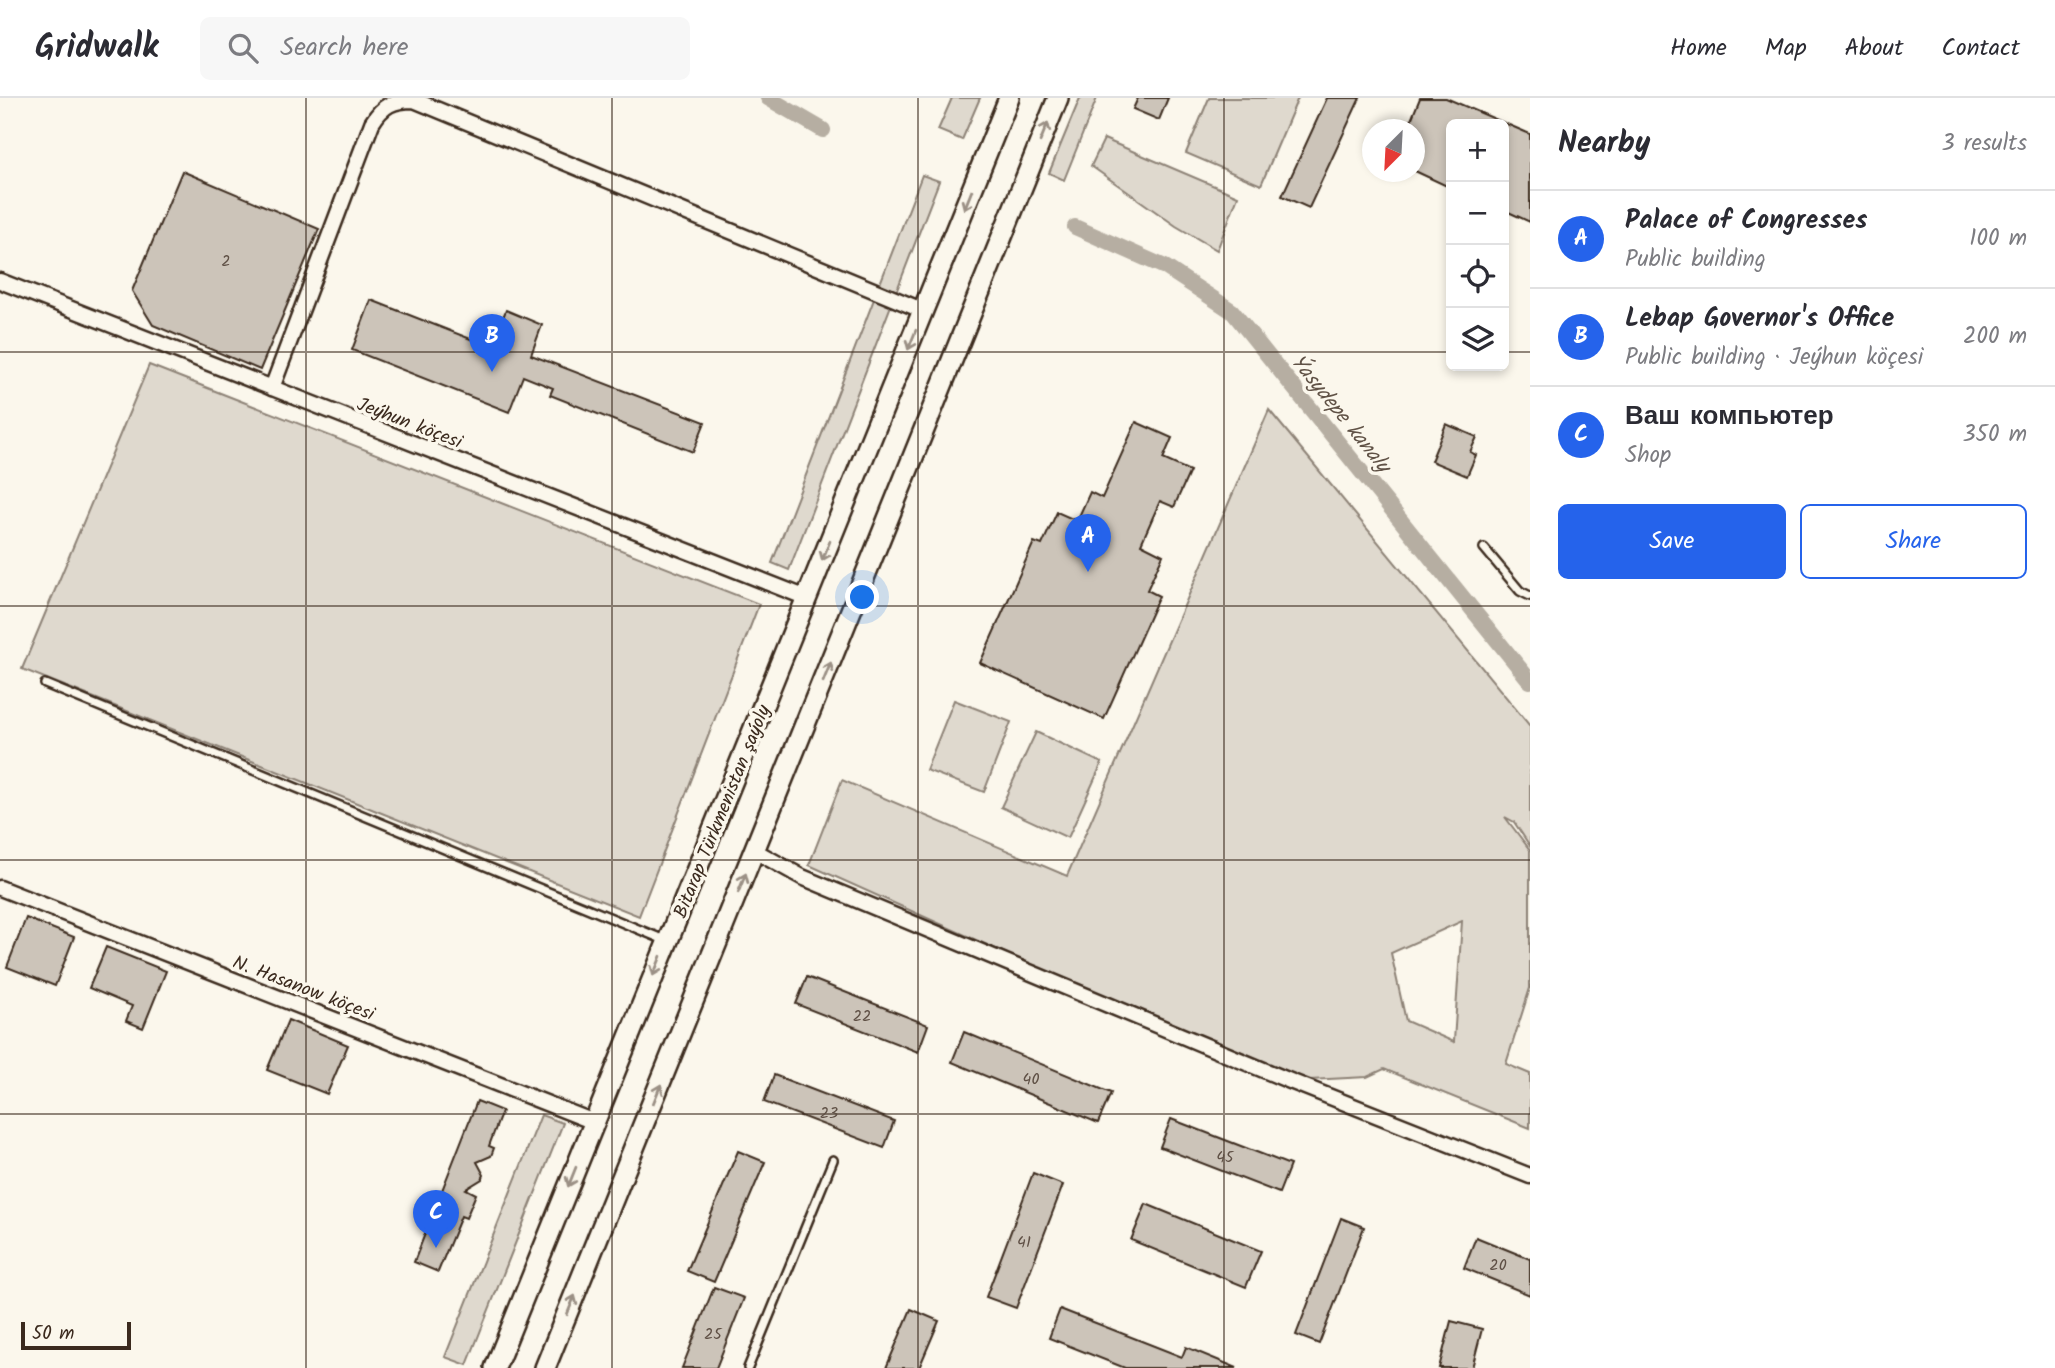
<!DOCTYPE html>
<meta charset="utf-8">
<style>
:root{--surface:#fff;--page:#f7f7f7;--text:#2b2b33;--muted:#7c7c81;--line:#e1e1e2;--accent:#2563eb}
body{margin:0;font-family:Kalam,sans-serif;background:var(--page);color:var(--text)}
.controls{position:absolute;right:21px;top:21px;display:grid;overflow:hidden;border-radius:10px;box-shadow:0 4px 10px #0003}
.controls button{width:63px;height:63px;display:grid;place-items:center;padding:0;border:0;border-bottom:2px solid var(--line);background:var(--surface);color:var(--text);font:35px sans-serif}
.compass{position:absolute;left:1362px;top:21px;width:63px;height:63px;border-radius:50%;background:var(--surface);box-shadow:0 4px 10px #0003;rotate:204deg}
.scale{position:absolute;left:21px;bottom:18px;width:110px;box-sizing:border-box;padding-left:7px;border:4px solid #3b2a1e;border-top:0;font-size:19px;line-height:24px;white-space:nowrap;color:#3b2a1e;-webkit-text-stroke:5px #fbf7ec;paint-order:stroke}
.you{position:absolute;left:863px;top:500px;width:24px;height:24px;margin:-18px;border:5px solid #fff;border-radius:50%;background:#1a73e8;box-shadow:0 0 0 10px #1a73e833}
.badge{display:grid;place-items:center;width:46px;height:46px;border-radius:50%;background:var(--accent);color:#fff;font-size:23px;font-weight:700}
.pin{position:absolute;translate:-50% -58px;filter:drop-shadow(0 2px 4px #0008)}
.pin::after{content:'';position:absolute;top:37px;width:24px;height:21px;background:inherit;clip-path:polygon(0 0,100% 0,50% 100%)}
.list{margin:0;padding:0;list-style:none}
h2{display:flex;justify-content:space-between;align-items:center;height:91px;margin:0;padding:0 28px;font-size:30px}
h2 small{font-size:23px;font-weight:400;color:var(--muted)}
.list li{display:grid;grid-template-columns:46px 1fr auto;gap:21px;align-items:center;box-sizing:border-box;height:98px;padding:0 28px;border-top:2px solid var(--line)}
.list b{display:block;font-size:26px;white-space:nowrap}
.list p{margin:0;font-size:23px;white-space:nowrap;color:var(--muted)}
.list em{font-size:23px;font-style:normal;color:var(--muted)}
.actions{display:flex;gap:14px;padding:21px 28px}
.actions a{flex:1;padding:16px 0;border:2px solid var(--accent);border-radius:10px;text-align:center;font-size:24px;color:var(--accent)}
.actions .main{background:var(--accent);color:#fff}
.icon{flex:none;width:38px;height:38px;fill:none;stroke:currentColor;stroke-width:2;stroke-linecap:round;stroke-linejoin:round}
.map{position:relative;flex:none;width:1530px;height:1270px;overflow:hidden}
header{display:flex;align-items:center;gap:42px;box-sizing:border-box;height:98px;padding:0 35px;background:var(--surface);border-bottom:2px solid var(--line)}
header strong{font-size:33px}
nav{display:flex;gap:38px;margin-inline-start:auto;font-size:24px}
.search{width:490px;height:63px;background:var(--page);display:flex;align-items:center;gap:18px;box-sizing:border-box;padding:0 24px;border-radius:10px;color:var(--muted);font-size:26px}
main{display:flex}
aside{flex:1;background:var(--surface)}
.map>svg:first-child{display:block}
.green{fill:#dfd9ce;stroke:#8d8276;stroke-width:2;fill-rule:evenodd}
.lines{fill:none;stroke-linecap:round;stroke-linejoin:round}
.canal{stroke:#b6aea2;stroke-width:16}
.building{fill:#ccc4b9;stroke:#3b2a1e;stroke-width:2}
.service-casing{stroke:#3b2a1e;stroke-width:12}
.minor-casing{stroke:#3b2a1e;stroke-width:19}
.secondary-casing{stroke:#3b2a1e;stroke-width:24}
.service{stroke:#fbf7ec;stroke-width:7}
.minor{stroke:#fbf7ec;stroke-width:14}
.secondary{stroke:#fbf7ec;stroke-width:19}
.oneway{stroke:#9b9085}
.grid{fill:none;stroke:#3b2a1e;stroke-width:2;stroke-opacity:0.55}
.labels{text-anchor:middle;stroke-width:7;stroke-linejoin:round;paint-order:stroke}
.number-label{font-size:16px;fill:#5f5045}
.street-label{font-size:19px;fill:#3b2a1e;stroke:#fbf7ec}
.water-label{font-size:21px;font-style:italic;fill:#605246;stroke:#fbf7ec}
</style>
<header>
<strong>Gridwalk</strong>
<div class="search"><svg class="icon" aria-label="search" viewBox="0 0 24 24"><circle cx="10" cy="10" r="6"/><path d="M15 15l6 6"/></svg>Search here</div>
<nav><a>Home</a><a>Map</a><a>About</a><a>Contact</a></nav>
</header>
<main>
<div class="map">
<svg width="1530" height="1270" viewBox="0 0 1530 1270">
<rect width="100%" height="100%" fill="#fbf7ec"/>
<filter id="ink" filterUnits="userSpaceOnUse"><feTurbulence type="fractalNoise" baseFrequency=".0143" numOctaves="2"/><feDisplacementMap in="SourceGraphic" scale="14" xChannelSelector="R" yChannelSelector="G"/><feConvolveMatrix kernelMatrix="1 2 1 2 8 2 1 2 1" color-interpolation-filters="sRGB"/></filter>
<g filter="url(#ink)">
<!-- green -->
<g class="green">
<path d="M952,0h28l-18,42 -24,-10z"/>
<path d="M1080,0h17l-33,82 -15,-7z"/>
<path d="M1209,0h89l-37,87 -75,-32z"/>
<path d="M1104,41l134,57 -21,54 -41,-24 -85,-60z"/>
<path d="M922,77l17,6 -150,389 -17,-7z"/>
<path d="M149,267l610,239 -120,312 -617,-247z"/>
<path d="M1269,312l261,316v120l-16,-24 -9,-5 25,33v138l-24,76 24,10v54l-146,-59 -17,8 -77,4 -481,-216 33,-85 225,96zM1462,823l-8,120v1l-48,-21 -15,-68z"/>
<path d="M954,602l57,22 -27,70 -58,-22z"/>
<path d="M1036,634l66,31 -34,75 -67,-31z"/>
<path d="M541,1017l22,8 -96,242 -22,-8z"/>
</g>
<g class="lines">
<!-- canal -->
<g class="canal">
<path d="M768,0l55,32"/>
<path d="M1075,129l90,40 67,44 298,370"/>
</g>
</g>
<!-- building -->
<g class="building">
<path d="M1138,0h30l-9,22 -26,-11z"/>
<path d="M1327,0h33l-51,110 -27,-12z"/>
<path d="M1420,0h26l84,36v88l-26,-12v-86h-53v64l-36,-17v-41h-8z"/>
<path d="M182,73l137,58 -59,141 -107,-45 -21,-34z"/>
<path d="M371,202l120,47 15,-37 36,15 -11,30 174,67 -12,30 -143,-57 3,-7 -30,-12 -14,36 -157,-62z"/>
<path d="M1136,324l36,16 -9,21 27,12 -16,36 -14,-6 -19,43 22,11 -16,35 12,6 -55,123 -124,-56 54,-121 8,3 15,-33 20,9 13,-29 12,6z"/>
<path d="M1446,326l31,13 -7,15 6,3 -9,21 -36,-15z"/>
<path d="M26,820l48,19 -19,49 -48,-19z"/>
<path d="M106,849l60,24 -23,57 -17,-7 6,-15 -43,-18z"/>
<path d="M807,879l121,48 -10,27 -122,-48z"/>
<path d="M288,922l60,25 -21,49 -60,-24z"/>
<path d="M964,934l147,61 -13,30 -146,-61z"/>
<path d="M774,977l120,46 -10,27 -120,-46z"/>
<path d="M477,1003l25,10 -13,35 5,2 -3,8 -14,6 7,13 -2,4 -16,10 10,5 -10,24 -5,-2 -23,56 -24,-10z"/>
<path d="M1171,1021l119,46 -11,28 -119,-46z"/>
<path d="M738,1053l27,11 -51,120 -27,-11z"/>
<path d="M1033,1075l30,12 -47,123 -30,-11z"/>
<path d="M1146,1106l115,47 -15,36 -115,-47z"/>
<path d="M1341,1120l23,9 -45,117 -23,-9z"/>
<path d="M1476,1139l54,22v36l-66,-27z"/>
<path d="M714,1189l30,11 -28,70h-34z"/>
<path d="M911,1211l28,12 -20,47h-33z"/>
<path d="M1060,1211l122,48 4,-10 51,21h-112l-76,-30z"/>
<path d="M1451,1223l31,8 -10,39h-33z"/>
</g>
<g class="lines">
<!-- service casing -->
<g class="service-casing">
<g id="service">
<path d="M1484,450l36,43 10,5"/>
<path d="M45,586l622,257"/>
<path d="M748,1270l85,-208"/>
</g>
</g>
<!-- minor casing -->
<g class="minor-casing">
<g id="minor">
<path d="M0,183l807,317"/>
<path d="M272,290l100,-265c11,-18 21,-23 42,-23l510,211"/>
<path d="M755,753l47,26 488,204 240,95"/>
<path d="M0,790l594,234"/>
</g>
</g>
<!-- secondary casing -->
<g class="secondary-casing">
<g id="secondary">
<path d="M495,1270l514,-1270"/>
<path d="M545,1270l513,-1270"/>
</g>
</g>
<!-- service -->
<use href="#service" class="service"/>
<!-- minor -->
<use href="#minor" class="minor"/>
<!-- secondary -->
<use href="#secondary" class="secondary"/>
</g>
<!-- one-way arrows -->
<defs><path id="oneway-shaft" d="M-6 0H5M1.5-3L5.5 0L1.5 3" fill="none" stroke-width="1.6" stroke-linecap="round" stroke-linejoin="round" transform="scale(1.75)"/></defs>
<g class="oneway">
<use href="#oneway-shaft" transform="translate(1044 34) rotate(-68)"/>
<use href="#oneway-shaft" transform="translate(968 102) rotate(112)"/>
<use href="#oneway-shaft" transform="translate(912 242) rotate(112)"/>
<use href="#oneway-shaft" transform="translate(826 453) rotate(112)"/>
<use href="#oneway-shaft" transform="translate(827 574) rotate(-68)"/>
<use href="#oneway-shaft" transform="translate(742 785) rotate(-68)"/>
<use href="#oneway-shaft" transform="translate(657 868) rotate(112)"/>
<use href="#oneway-shaft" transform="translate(657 996) rotate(-68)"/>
<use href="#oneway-shaft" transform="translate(572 1079) rotate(112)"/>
<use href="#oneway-shaft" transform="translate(571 1207) rotate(-68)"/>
</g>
</g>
<!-- grid -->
<path class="grid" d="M306,0v1270M612,0v1270M918,0v1270M1224,0v1270M0,254h1451M1504,254h26M0,508h1530M0,762h1530M0,1016h1530"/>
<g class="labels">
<!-- number labels -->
<g class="number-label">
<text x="226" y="168">2</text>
<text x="862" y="923">22</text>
<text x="1031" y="986">40</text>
<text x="829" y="1020">23</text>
<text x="1225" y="1064">45</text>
<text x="1024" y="1149">41</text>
<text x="1498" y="1172">20</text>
<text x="713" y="1241">25</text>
</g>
<!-- street labels -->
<g class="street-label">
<text transform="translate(410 324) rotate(21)" y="7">Jeýhun köçesi</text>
<text transform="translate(721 713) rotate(-68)" y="7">Bitarap Türkmenistan şaýoly</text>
<text transform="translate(304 889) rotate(21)" y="7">N. Hasanow köçesi</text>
</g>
<!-- water labels -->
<g class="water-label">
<text transform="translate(1341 315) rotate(51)" y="7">Ýasydepe kanaly</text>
</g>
</g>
</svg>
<div class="controls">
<button>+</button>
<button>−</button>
<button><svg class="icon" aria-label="locate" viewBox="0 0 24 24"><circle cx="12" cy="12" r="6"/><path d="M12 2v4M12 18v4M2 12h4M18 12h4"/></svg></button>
<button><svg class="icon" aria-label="layers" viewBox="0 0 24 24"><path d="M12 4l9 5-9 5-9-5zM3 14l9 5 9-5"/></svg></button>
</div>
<svg class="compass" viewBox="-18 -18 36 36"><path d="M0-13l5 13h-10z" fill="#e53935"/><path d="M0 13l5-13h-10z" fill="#7c7c81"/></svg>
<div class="scale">50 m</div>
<div class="you"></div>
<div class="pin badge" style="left:1088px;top:474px">A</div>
<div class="pin badge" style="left:492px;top:274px">B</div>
<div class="pin badge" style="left:436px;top:1150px">C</div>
</div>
<aside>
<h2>Nearby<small>3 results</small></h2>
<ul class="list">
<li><span class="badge">A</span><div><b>Palace of Congresses</b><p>Public building</p></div><em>100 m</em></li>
<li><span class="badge">B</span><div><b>Lebap Governor's Office</b><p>Public building · Jeýhun köçesi</p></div><em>200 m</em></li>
<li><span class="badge">C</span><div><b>Ваш компьютер</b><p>Shop</p></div><em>350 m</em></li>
</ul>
<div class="actions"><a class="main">Save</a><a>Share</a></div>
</aside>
</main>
